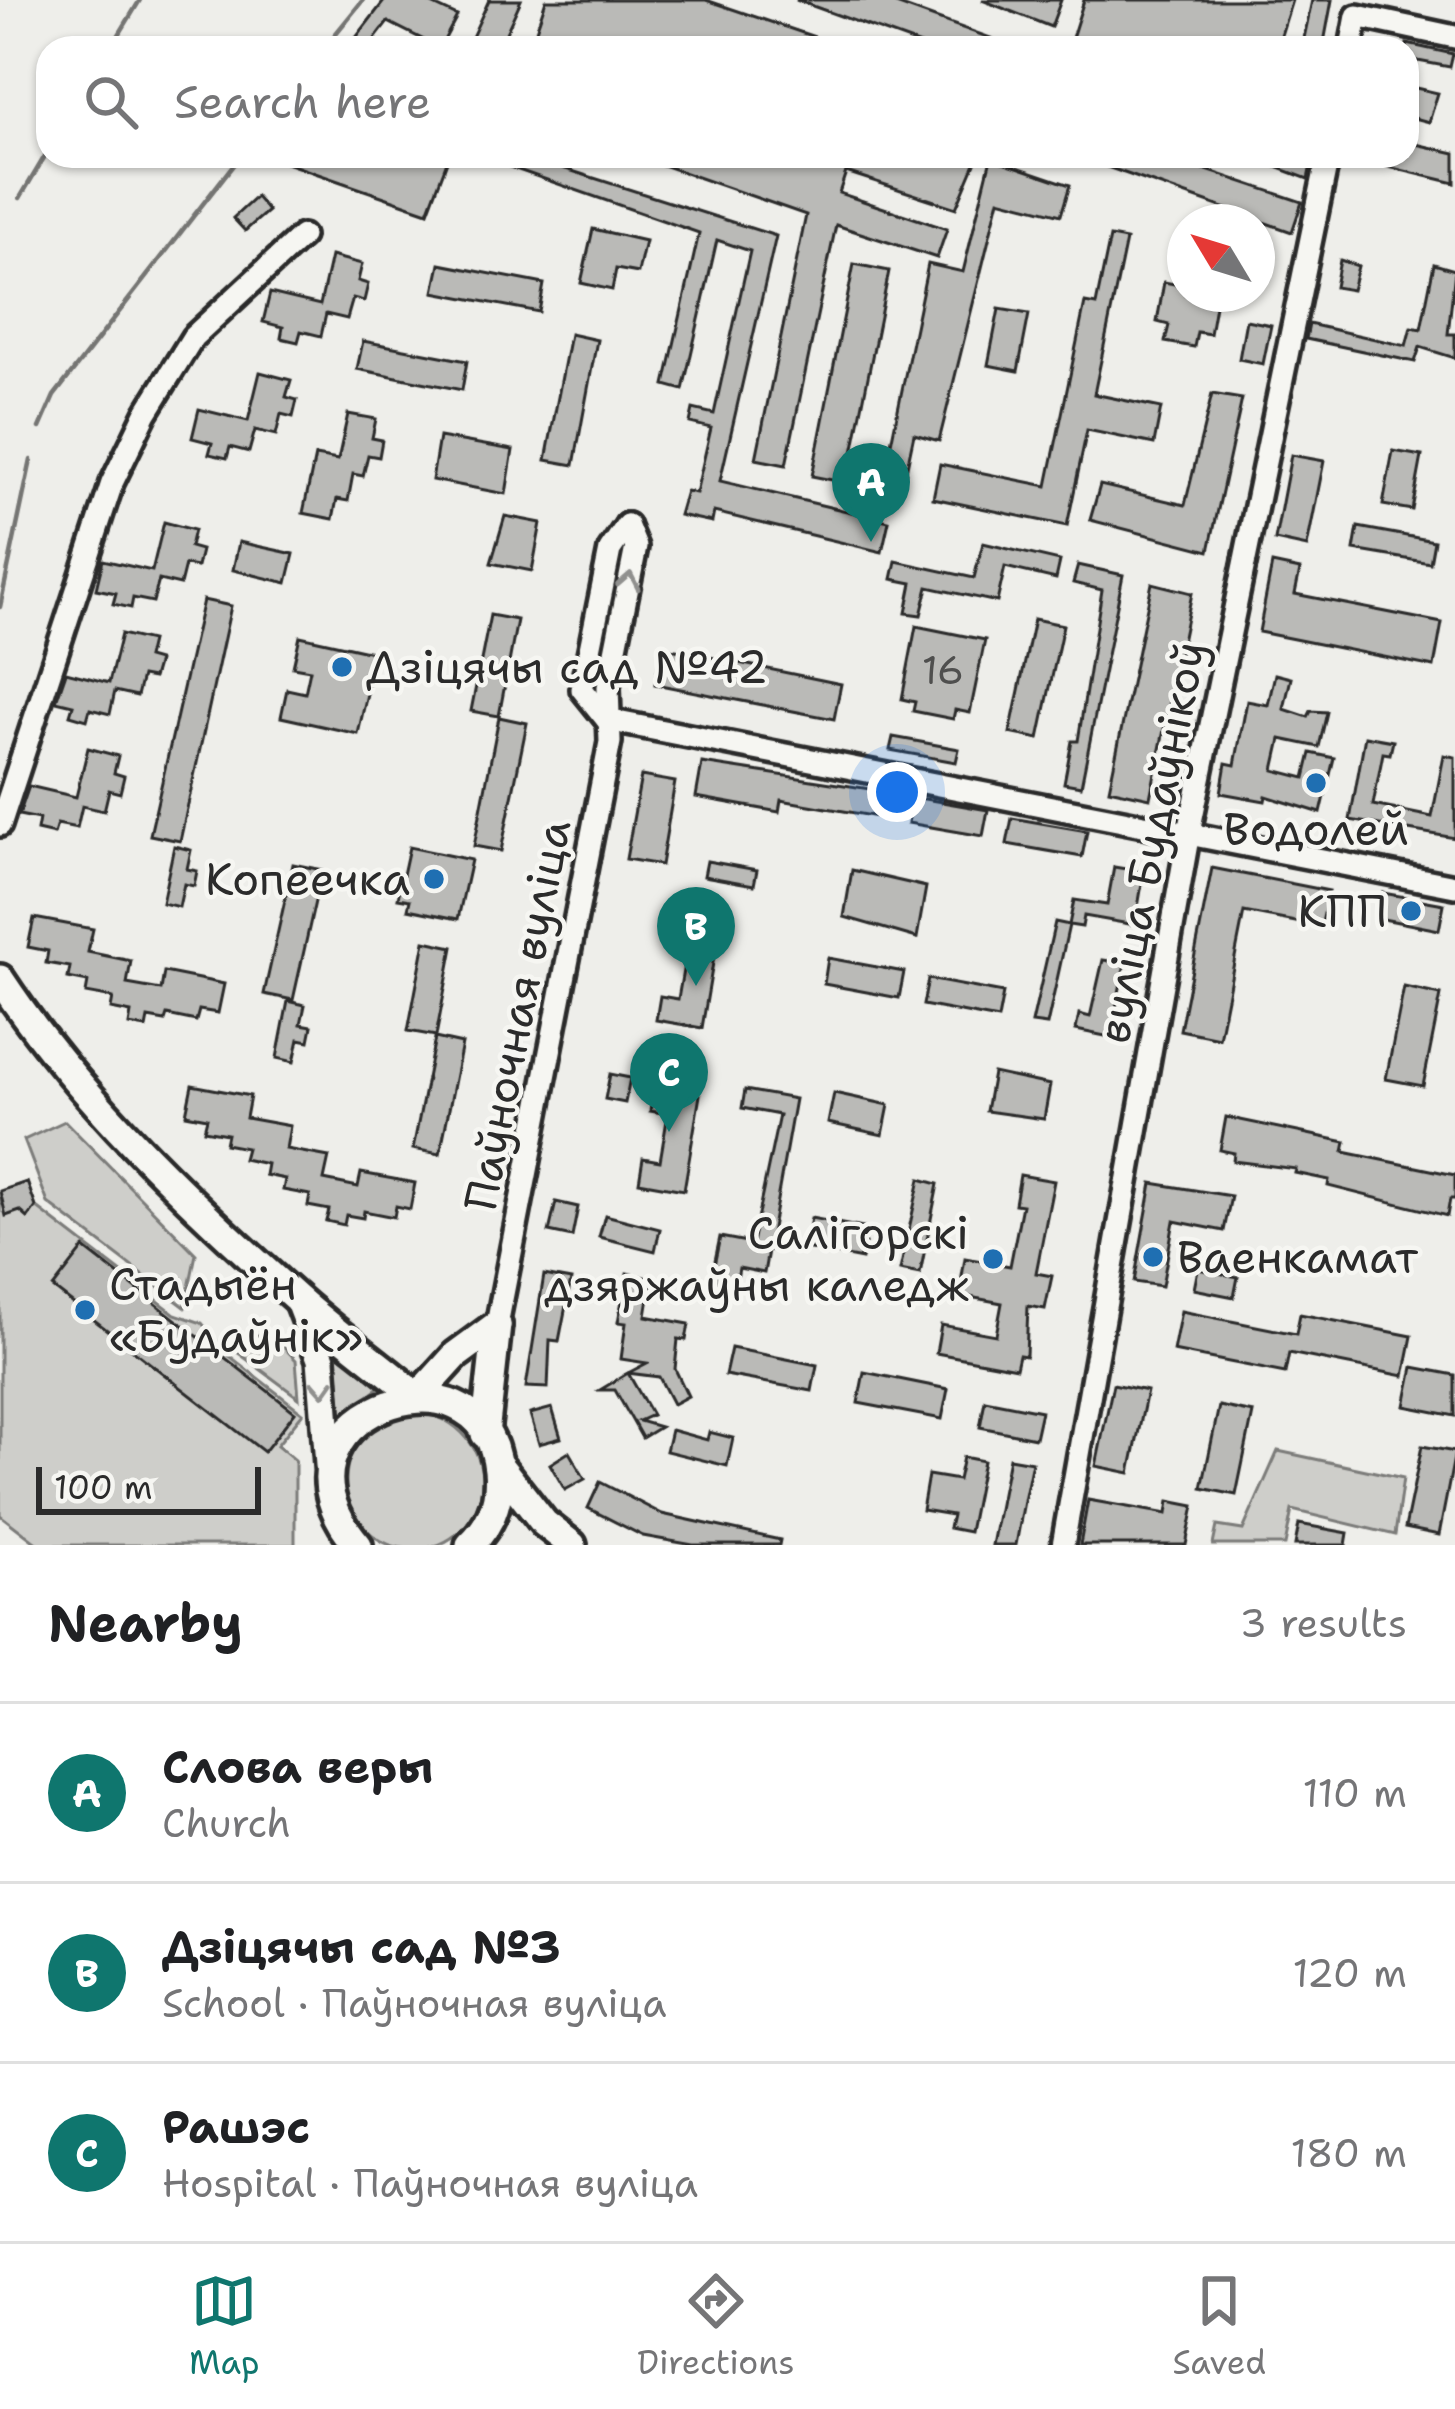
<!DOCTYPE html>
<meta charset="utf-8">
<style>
:root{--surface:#fff;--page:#f2f2f2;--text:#202124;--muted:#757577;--line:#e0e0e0;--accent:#0f766e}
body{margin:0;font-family:"Shantell Sans",sans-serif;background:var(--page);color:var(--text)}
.compass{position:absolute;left:1167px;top:204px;width:108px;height:108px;border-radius:50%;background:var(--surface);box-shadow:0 3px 9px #0004;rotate:308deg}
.scale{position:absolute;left:36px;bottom:30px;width:225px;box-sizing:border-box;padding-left:12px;border:6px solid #2b2b2b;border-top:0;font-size:33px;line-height:42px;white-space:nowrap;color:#2b2b2b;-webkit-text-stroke:9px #f6f6f2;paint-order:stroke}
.you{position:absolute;left:897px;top:792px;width:42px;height:42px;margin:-30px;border:9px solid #fff;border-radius:50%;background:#1a73e8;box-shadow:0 0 0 18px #1a73e833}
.badge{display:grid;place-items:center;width:78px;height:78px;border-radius:50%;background:var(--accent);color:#fff;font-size:39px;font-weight:700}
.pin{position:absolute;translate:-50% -99px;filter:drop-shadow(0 3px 6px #0008)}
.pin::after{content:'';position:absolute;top:63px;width:42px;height:36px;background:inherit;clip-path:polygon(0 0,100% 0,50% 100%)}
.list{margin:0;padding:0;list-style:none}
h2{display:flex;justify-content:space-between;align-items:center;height:156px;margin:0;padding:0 48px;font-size:51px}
h2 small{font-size:39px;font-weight:400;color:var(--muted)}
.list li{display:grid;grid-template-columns:78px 1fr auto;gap:36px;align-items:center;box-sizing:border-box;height:180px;padding:0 48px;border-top:3px solid var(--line)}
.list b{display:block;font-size:45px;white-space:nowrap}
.list p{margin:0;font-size:39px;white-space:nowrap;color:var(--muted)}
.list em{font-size:39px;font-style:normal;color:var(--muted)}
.icon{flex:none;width:66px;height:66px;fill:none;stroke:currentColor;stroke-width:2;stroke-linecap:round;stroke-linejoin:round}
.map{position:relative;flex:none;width:1455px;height:1545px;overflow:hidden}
.search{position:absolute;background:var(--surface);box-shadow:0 3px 9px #0004;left:36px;right:36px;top:36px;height:132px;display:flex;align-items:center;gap:30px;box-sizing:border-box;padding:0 42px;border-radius:36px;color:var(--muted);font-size:45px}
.sheet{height:696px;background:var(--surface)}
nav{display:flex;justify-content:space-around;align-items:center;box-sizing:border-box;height:168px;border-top:3px solid var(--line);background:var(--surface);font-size:33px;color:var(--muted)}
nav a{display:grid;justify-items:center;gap:6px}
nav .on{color:var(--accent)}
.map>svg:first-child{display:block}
.green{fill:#cececa;stroke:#7c7c7a;stroke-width:3}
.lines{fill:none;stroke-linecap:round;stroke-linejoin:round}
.stream{stroke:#757573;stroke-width:4.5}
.building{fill:#babab7;stroke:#2b2b2b;stroke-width:3}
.minor-casing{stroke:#2b2b2b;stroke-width:30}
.major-casing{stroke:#2b2b2b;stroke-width:36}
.minor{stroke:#f6f6f2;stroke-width:21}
.major{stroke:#f6f6f2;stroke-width:27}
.oneway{stroke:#90908e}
.poi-dot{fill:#1f6fb2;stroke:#f6f6f2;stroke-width:4.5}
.labels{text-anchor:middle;stroke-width:9;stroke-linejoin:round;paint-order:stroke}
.number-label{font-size:39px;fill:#4f4f4e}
.poi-label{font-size:45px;fill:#2b2b2b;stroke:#f6f6f2;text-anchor:start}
.street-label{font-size:45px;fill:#2b2b2b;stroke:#f6f6f2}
</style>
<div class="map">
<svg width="1455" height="1545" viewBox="0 0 1455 1545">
<rect width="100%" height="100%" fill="#eeeeea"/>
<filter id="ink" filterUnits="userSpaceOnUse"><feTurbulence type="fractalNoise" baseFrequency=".00833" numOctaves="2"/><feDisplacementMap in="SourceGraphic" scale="24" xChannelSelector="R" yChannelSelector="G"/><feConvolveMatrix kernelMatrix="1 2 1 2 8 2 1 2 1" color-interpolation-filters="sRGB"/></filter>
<g filter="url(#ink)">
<!-- green -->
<g class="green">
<path d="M65,1121l131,133 -11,53 -137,-104 -24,-63z"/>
<path d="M27,1182l9,25 139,107 27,9 25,31 76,59 -26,32 18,15v85h-256l-39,-30v-323z"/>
<path d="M269,1332l27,28 3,38 -66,-49 1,-7z"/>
<path d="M339,1346l45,38 -40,29 -7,-2 -4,-60z"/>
<circle cx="414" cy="1481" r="68"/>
<path d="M1278,1451l125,27 -8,57 -103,-25 -7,35h-72l4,-19 26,4z"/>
</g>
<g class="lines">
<!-- stream -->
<g class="stream">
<path d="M111,48l29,-48"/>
<path d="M324,48l39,-48"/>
<path d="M20,198l28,-47"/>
<path d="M40,428l14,-32 186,-240"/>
<path d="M0,607l31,-147"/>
</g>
</g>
<!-- building -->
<g class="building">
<path d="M385,0h38l34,16 -17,32 -52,-26 -20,26h-20z"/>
<path d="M489,0h32l-22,48h-32z"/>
<path d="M546,0h160l135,46 -90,2 -20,-7 -1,7h-143l-22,-7 -2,7h-33z"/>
<path d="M796,0h89l133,48h-89z"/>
<path d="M982,0h79l-10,27z"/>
<path d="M1084,0h208l-15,48h-183l-23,-7z"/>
<path d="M1312,0h20l-9,48h-21z"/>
<path d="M1407,44l46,10 -3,13 -43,-8z"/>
<path d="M1407,86l31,7 -9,29 -22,-6z"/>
<path d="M1407,142l48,11v30l-92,-22 1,-5h43z"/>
<path d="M266,156h183l-21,56z"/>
<path d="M478,156h47l251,80 -56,245 169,40 -7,31 -168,-40 -2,10 -33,-7 7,-24 10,2 15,-65 -21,-5 3,-14 21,5 36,-163 -33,-11 -34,150 -18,-5 34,-152z"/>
<path d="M637,156h91l23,8 1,-8 111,4 1,-4h114l-22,52 -110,-36 -7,21 108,36 -10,29 -101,-33 -50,240 -30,-6 50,-244z"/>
<path d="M1076,156h89l137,46 -10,30z"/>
<path d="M1247,156h66l-5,23z"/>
<path d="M991,158l79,27 -9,30 -62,-16 -60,242 -25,-7 -11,52 -20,-4 45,-218 35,8z"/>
<path d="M256,197l12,14 -23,20 -12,-13z"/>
<path d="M593,229l52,12 -7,32 -22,-4 -4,21 -31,-7z"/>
<path d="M1110,237l16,3 -32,154 67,14 -7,36 -67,-14 -20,96 -134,-28 7,-34 107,22 38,-183 11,2z"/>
<path d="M331,256l31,8 -4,17 10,3 -4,17 -11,-3 -6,21 -21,-5 -5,22 -20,-5 -3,11 -17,-4 2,-11 -20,-5 7,-29 50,12z"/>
<path d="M1340,260l18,6 -6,24 -17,-3z"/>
<path d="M440,264l104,20 -5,28 -105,-20z"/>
<path d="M854,264l35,7 -42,212 -35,-7z"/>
<path d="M1434,264l21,6 -7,64h7v24l-35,-11 -5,15 -109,-23 3,-15 97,22 5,-19 10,2z"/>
<path d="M1164,282l21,4v8h32l-7,40 -13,-2 -3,15 -29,-5 4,-17 -12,-3z"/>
<path d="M999,309l30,5 -11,57 -30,-6z"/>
<path d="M1246,320l25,5 -8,39 -24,-5z"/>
<path d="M570,334l27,6 -23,125 -28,-5z"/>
<path d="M363,341l104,20 -5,29 -105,-21z"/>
<path d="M260,372l31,8 -5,17 11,3 -4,17 -12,-3 -5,21 -21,-5 -6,22 -19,-5 -3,11 -18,-4 3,-11 -20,-5 7,-29 49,12z"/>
<path d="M1212,394l30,5 -33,152 -119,-31 10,-35 85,20z"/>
<path d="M348,414l28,5 -4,19 10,2 -3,17 -11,-2 -5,21 -10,-2 -5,27 -11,-2 -4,20 -30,-6 12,-57 23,4z"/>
<path d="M439,437l74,13 -7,44 -74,-14z"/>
<path d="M1393,451l29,5 -10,54 -29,-5z"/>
<path d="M1291,455l33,6 -17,86 -32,-7z"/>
<path d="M505,516l36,7 -9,48 -41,-8z"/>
<path d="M164,522l30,8 -4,17 11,3 -4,17 -12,-2 -5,20 -21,-5 -6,22 -20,-4 -2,10 -18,-4 3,-11 -20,-4 7,-29 49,11z"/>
<path d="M1358,527l76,14 -4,22 -76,-13z"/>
<path d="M239,542l55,12 -7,29 -54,-13z"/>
<path d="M983,543l77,18 -4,18 -51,-12 -8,35 -69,-15 -7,28 -15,-2 6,-30 -20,-4 4,-18 78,17z"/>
<path d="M1272,564l28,6 -5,24 147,29 -8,44 -175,-35z"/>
<path d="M1078,565l45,10 -42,211 -17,-3 8,-42h6l24,-151 -29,-7z"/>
<path d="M1152,583l40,10 -42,205 -41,-9z"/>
<path d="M203,600l28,6 -51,235 -30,-6z"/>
<path d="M490,615l27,5 -18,96 -28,-5z"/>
<path d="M1034,619l29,6 -24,114 -29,-6z"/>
<path d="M916,626l69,14 -15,73 -15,-3 -2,9 -40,-8 2,-9 -13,-3z"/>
<path d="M121,634l30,7 -4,17 11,3 -5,17 -11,-2 -5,20 -22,-5 -5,23 -20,-5 -3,11 -17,-5 3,-10 -17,-4 10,-29 43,11z"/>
<path d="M300,636l76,17 -18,81 -77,-17 6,-28 18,4 5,-23 -17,-3z"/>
<path d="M661,647l180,37 -7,35 -179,-35z"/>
<path d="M1275,674l16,4 -7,31 24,8 3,-6 16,1 -8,35 -38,-8 -7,31 31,8 6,-25 23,5 -13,55 -55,-17 -1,5 -44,-8 5,-30 9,2 12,-64 21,4z"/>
<path d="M499,717l28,6 -26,128 -27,-5z"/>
<path d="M1365,736l28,5 -3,13 -7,-1 -10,52 59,12 12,-62 11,2v81l-105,-18z"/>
<path d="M893,737l66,12 -3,13 -66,-12z"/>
<path d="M88,748l30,8 -4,17 10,3 -4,17 -11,-3 -5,21 -22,-5 -5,22 -20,-4 -3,10 -17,-4 2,-11 -20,-4 10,-29 47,11z"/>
<path d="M702,763l181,28 -5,26 -97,-17 -2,12 -83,-15z"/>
<path d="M641,776l34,6 -14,83 -35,-6z"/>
<path d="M913,797l75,13 -5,26 -75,-13z"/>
<path d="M1012,818l75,13 -5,26 -75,-13z"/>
<path d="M174,846l17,4 -4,19 10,2 -3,15 -10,-2 -5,23 -17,-4z"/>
<path d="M409,847l62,13 -13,59 -50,-10 2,-9 -12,-2z"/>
<path d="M707,861l50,9 -3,15 -50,-9z"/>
<path d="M293,864l29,6 -29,130 -29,-6z"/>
<path d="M1114,867l30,5 -9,53 -51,-9 -2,11 -13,-2 5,-25 33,5z"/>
<path d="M1212,868l117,23 -8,36 -77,-15 -25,126 -39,-8z"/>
<path d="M852,870l74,17 -9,51 -73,-21z"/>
<path d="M1383,893l61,11 -5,26 -61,-12z"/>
<path d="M34,918l59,11 -5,23 43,9 -4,23 34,6 3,-18 60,12 -6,29 -19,-3 -3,11 -29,-6 -2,6 -17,-3 -2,10 -17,-3 2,-12 -20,-4 2,-11 -27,-5 2,-11 -20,-4 2,-11 -24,-4 2,-12 -20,-4z"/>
<path d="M1055,922l14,3 -22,100 -15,-2z"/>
<path d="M672,926l46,7 -16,95 -46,-8 4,-24 18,3 8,-46 -18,-3z"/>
<path d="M425,941l28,6 -17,89 -28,-5z"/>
<path d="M828,958l76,14 -5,26 -75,-14z"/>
<path d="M1103,960l22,3 -15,74 -34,-7 3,-16 11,3z"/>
<path d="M928,979l75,14 -5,26 -75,-14z"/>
<path d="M1404,987l37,8 -18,91 -37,-7z"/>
<path d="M288,1001l17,4 -4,19 11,2 -3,15 -10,-2 -5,23 -17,-4z"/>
<path d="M435,1038l27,6 -22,110 -27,-5z"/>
<path d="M993,1073l57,12 -6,34 -58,-8z"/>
<path d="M610,1074l20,4 -5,25 -20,-4z"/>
<path d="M192,1085l58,11 -4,22 44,8 -4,23 43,8 -5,23 34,7 3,-14 54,10 -5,26 -14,-3 -2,11 -30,-6 -1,7 -17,-3 -2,10 -18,-4 3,-11 -21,-4 2,-11 -27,-5 2,-11 -20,-4 2,-11 -24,-5 3,-11 -21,-4 2,-10 -23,-4 3,-12 -21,-4z"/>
<path d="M654,1087l46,8 -16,95 -45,-8 4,-24 17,3 8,-47 -18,-3z"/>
<path d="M745,1090l50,9 -31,174 -25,-5 -5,27 -25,-6 11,-52 32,6 27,-128 -37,-7z"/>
<path d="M834,1093l55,12 -6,30 -55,-12z"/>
<path d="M1226,1117l120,25 -2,10 111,23v24h-5l-3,17 -119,-30 1,-6 -34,-7 1,-4 -63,-8 1,-8 -14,-3z"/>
<path d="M1020,1175l34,6 -18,92 16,3 -7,33 -17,-3 -2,50 -7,-1 -3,13 -80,-15 5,-28 55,10 6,-32 -43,-8 6,-37 45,8 12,-61 -7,-1z"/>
<path d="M920,1179l18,5 -18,90 -20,-4z"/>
<path d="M27,1182l9,25 -8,11 -8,-7 -14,5 -6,-25z"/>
<path d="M1152,1183l79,13 -7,35 -50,-10 -12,65 -28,-4z"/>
<path d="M556,1202l22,5 -6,30 -23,-5z"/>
<path d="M605,1215l55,14 -5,22 -56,-14z"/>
<path d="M811,1218l57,11 -6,30 -57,-11z"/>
<path d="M84,1248l211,164 -31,40 -211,-164z"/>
<path d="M1198,1269l40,8 -4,20 -40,-8z"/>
<path d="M627,1273l25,6 -6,37 43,8 -3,16 -8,-1 -3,30 13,27 -15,8 -14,-27 -31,-4 19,-10 -26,-4 5,-36 -8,-1z"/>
<path d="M544,1275l27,5 -12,61 -9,-1 -2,48 -22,-1z"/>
<path d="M1181,1311l115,23 4,-20 112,22 -8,40 -115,-23 -4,20 -112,-22z"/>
<path d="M731,1348l86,17 -5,26 -87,-16z"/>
<path d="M1413,1367l42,8v41l-50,-10z"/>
<path d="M864,1372l84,17 -6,30 -84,-16z"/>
<path d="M628,1373l24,42 -13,6 21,6 -18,11 -27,-48h-15z"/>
<path d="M1113,1384l34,7 -17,82 -34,-7z"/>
<path d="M985,1400l56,11 -6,27 -55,-11z"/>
<path d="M1219,1406l34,7 -17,82 -34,-7z"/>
<path d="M552,1408l9,30 -22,6 -9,-30z"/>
<path d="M671,1430l36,10 2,-8 24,6 -6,28 -61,-15z"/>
<path d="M1422,1446l33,6 -16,83 -34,-7z"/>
<path d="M569,1452l16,27 -20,11 -15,-26z"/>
<path d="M963,1457l20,4 -14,71 -20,-4 3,-13 -30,-5 6,-35 30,5z"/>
<path d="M1009,1458l23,4 -8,39 -8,44h-24z"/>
<path d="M600,1482l62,32 118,26 -1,5h-86l-50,-9 -55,-28z"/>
<path d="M1088,1500l79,14 2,-13 25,5 -8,39h-106z"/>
<path d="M1299,1524l49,9 -2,12h-51z"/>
</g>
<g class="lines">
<!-- minor casing -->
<g class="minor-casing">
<g id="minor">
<path d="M1351,48l6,-32 98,21"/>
<path d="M607,720l848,166"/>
<path d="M607,720l-25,-31 28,-139 17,-25"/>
<path d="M0,825l112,-342 34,-70 47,-76 109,-101"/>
<path d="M497,1325l113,-583 -2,-55 28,-140 -9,-22"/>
<path d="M1063,1545l126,-713 139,-676"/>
</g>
</g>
<!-- major casing -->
<g class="major-casing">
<g id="major">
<path d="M0,979c79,120 189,224 296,319 39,35 82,65 122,99"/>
<path d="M300,1304l21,55 8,106"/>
<path d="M418,1397l38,-42 41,-30"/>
<path d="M485,1434l12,-109"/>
<path d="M498,1464l46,59 28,22"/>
<path d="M358,1545c-110,-127 126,-214 140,-75 3,30 -7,55 -28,75"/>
</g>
</g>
<!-- minor -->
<use href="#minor" class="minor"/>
<!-- major -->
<use href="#major" class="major"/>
</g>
<!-- one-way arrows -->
<defs><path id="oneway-chevron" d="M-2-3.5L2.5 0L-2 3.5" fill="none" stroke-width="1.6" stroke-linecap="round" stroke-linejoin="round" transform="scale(3)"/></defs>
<g class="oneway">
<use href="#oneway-chevron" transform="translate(629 581) rotate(-79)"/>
<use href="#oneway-chevron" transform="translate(323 1388) rotate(87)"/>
</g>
</g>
<!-- markers -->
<g class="poi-dot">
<circle cx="342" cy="667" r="12"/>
<circle cx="1316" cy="783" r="12"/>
<circle cx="434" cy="879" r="12"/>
<circle cx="1411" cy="911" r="12"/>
<circle cx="1153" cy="1257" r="12"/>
<circle cx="993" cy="1259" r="12"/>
<circle cx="85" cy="1310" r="12"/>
</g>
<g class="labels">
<!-- number labels -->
<g class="number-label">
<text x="943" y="684">16</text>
</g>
<!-- poi labels -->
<g class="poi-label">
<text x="366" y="683">Дзіцячы сад №42</text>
<text x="1316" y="845" text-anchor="middle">Водолей</text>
<text x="410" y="895" text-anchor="end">Копеечка</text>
<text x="1387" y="927" text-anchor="end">КПП</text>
<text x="969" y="1249" text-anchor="end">Салігорскі<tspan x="969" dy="52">дзяржаўны каледж</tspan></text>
<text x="1177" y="1273">Ваенкамат</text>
<text x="109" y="1300">Стадыён<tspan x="109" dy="52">«Будаўнік»</tspan></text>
</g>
<!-- street labels -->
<g class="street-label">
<text transform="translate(1151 842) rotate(-79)" y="16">вуліца Будаўнікоў</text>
<text transform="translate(517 1015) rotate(-79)" y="16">Паўночная вуліца</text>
</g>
</g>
</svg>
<svg class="compass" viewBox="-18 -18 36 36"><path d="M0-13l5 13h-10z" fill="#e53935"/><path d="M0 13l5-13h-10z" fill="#757577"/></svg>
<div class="scale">100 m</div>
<div class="you"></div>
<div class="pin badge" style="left:871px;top:542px">A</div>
<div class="pin badge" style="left:696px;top:986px">B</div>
<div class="pin badge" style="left:669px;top:1132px">C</div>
<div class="search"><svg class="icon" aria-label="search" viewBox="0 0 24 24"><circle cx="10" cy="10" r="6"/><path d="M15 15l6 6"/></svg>Search here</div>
</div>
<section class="sheet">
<h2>Nearby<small>3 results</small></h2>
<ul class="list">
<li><span class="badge">A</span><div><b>Слова веры</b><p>Church</p></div><em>110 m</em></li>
<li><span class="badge">B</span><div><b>Дзіцячы сад №3</b><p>School · Паўночная вуліца</p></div><em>120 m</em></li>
<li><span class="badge">C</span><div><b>Рашэс</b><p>Hospital · Паўночная вуліца</p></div><em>180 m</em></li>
</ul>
</section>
<nav>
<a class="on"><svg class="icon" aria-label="map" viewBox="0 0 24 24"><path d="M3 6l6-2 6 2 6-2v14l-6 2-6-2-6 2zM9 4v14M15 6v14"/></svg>Map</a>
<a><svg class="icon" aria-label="directions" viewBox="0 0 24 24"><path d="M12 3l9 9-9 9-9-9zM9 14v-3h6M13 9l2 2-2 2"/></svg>Directions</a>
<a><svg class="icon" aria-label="saved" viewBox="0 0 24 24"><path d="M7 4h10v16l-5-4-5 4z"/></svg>Saved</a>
</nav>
